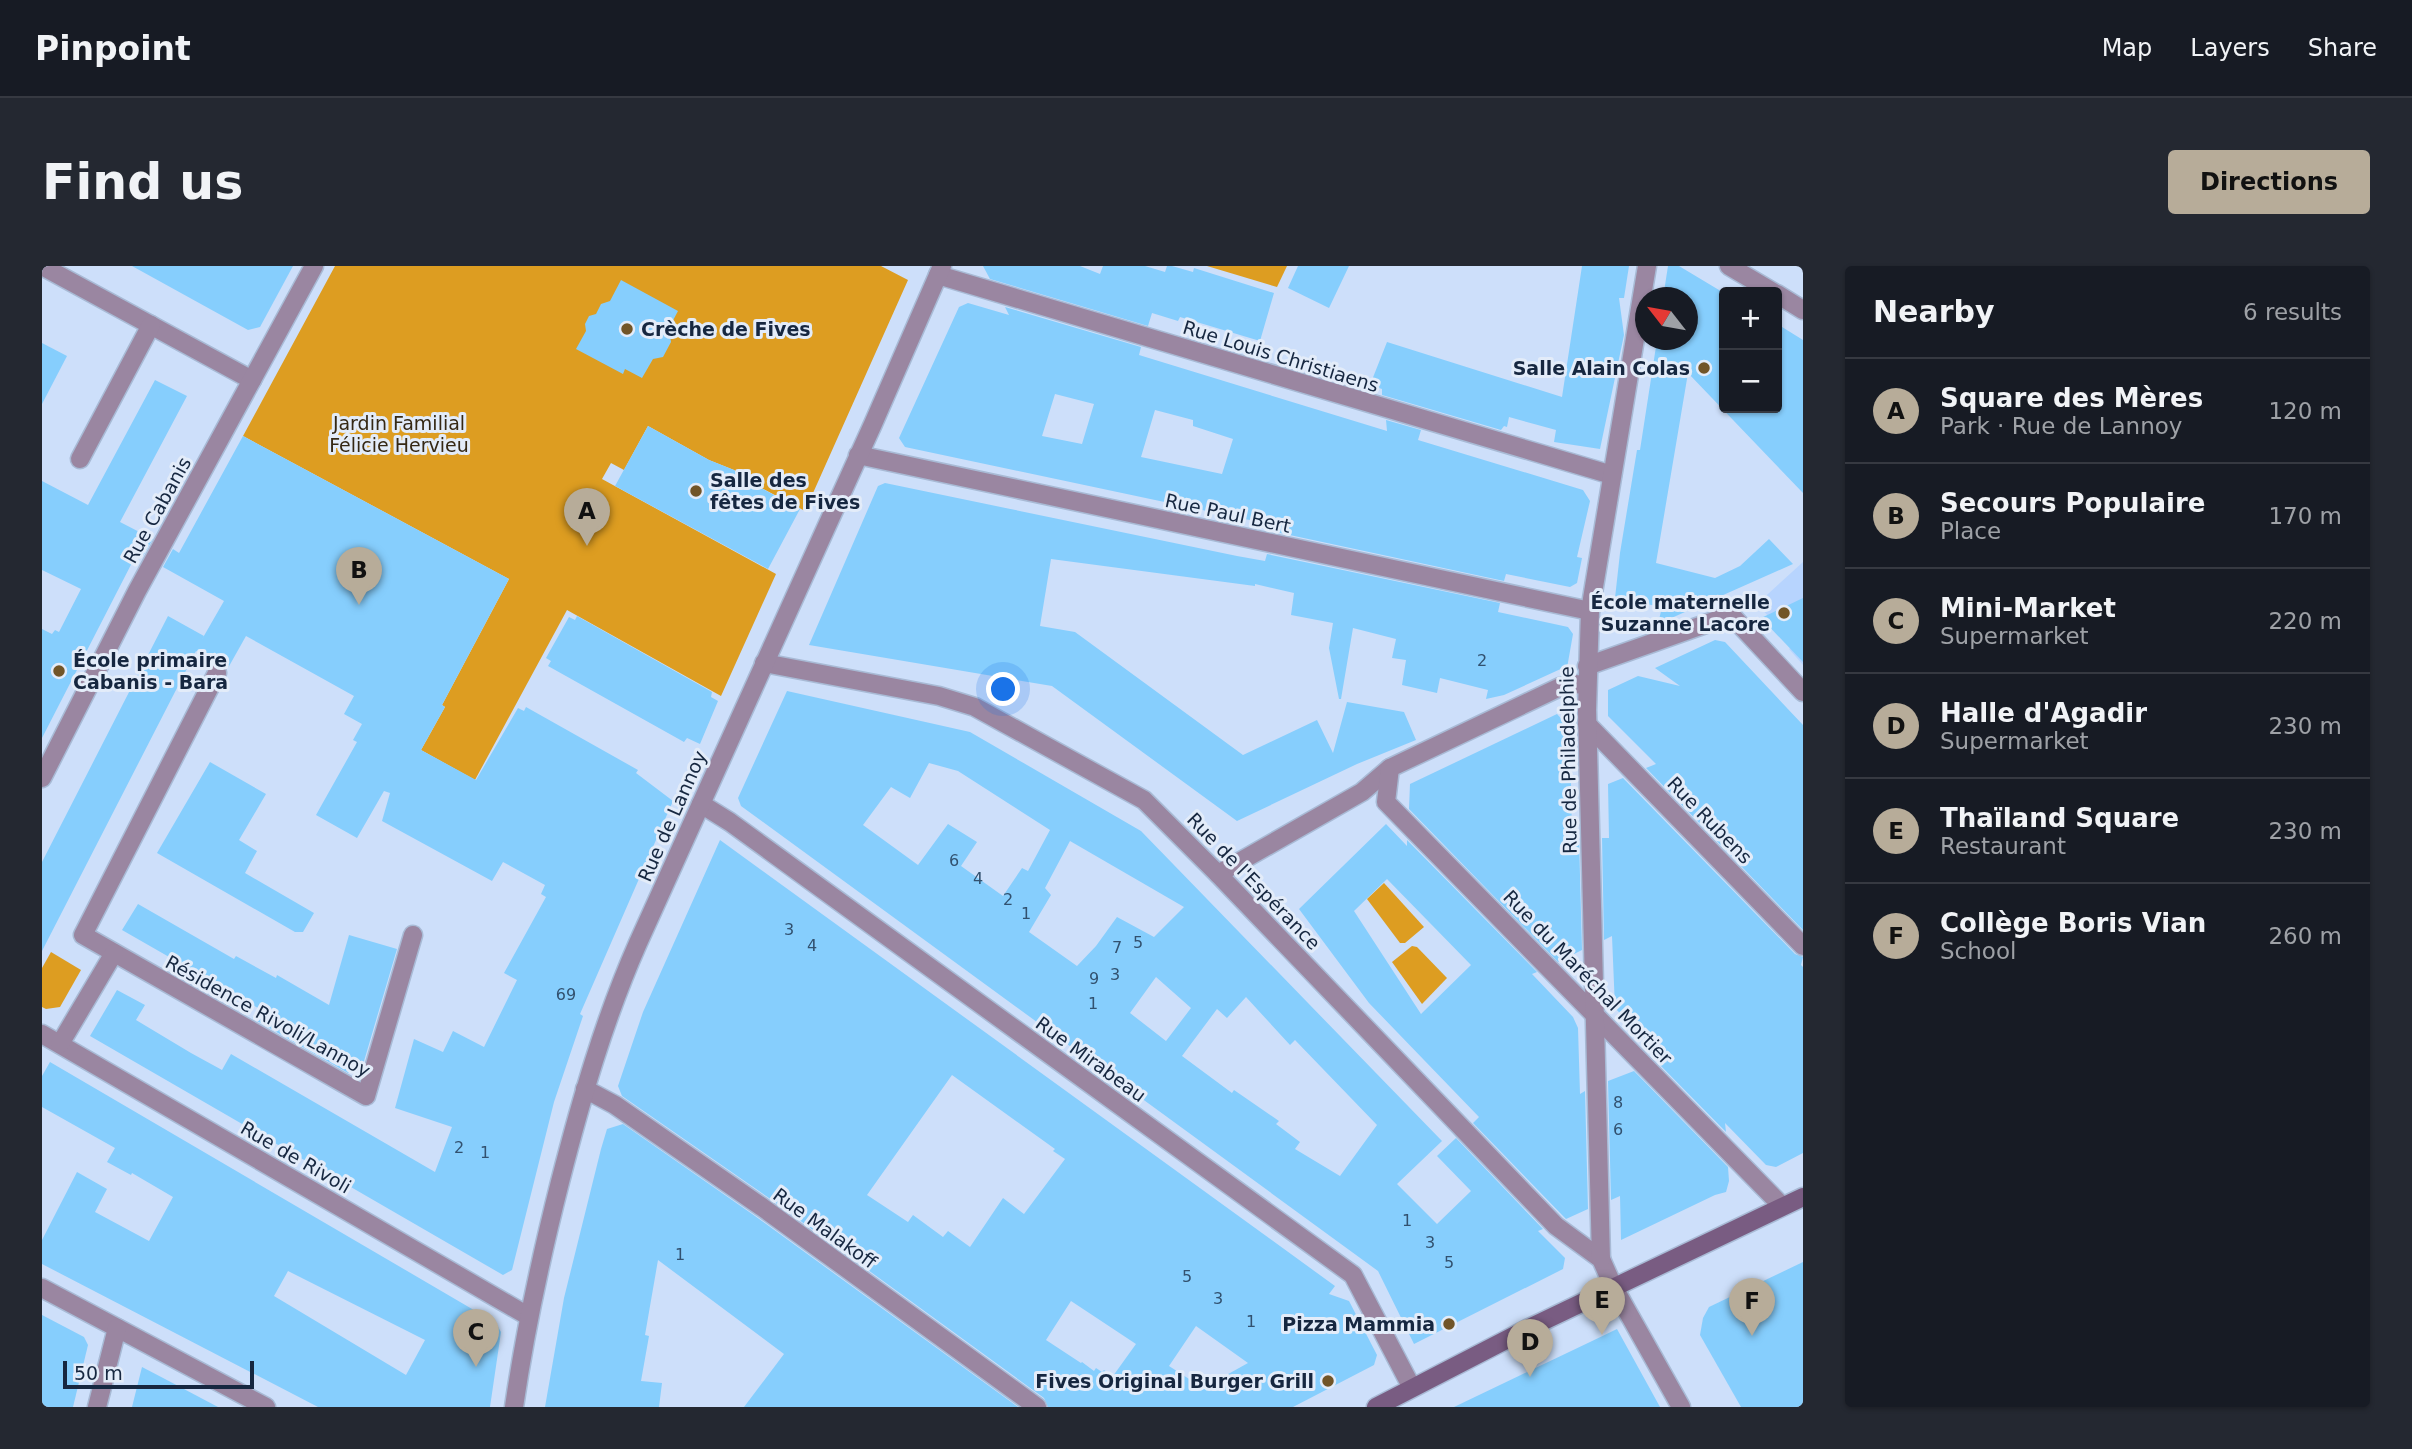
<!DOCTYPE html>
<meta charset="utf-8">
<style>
:root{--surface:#171b24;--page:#242831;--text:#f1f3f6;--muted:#9ea1a6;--line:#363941;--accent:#b7ac99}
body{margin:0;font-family:"DejaVu Sans",sans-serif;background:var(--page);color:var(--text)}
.controls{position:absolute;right:21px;top:21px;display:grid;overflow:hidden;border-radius:7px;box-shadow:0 2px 5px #0004}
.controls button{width:63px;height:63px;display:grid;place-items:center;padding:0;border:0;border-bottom:2px solid var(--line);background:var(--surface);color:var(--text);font:35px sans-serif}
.compass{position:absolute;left:1593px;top:21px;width:63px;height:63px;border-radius:50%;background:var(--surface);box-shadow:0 2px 5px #0004;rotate:301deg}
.scale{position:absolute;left:21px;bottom:18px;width:191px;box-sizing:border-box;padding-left:7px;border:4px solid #162740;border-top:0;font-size:19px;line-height:24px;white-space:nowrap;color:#162740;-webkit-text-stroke:5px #e3ecf9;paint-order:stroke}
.you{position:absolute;left:962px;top:424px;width:24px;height:24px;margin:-18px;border:5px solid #fff;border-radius:50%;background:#1a73e8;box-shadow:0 0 0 10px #1a73e833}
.badge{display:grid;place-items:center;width:46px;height:46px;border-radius:50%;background:var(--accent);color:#111;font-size:23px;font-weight:700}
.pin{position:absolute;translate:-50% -58px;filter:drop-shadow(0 2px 4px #0008)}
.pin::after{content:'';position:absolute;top:37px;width:24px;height:21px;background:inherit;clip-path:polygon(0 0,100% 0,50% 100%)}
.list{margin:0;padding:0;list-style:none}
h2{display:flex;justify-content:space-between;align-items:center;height:91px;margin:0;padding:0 28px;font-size:30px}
h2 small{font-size:23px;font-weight:400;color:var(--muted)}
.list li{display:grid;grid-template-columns:46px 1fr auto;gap:21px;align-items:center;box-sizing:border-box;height:105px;padding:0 28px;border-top:2px solid var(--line)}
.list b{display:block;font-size:26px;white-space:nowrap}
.list p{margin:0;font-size:23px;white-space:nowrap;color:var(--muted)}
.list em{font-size:23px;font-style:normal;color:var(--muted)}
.map{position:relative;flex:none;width:1761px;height:1141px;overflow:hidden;border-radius:7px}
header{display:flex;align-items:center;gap:42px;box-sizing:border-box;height:98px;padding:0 35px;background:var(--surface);border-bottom:2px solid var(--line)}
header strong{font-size:33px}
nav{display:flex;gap:38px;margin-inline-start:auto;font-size:24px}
.intro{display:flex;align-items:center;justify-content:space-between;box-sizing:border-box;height:168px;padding:0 42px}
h1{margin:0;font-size:49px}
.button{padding:18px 32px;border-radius:7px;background:var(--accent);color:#111;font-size:24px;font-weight:700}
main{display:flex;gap:42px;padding:0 42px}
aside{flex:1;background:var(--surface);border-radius:7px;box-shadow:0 2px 5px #0004}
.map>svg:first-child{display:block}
.built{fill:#b7d4fe}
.green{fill:#dd9d21}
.building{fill:#86cefd;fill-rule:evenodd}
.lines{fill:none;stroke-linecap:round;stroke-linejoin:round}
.pedestrian-casing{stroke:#a8bad5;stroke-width:21}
.minor-casing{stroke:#a8bad5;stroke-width:21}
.tertiary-casing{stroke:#a8bad5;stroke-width:21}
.secondary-casing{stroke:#a8bad5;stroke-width:21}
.pedestrian{stroke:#9a86a1;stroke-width:18}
.minor{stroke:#9a86a1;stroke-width:18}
.tertiary{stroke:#9a86a1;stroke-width:18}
.secondary{stroke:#795c82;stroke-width:18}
.poi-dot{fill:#715528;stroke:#e3ecf9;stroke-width:2.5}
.labels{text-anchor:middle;stroke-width:6;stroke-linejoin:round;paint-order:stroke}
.number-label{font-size:16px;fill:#32516f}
.poi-label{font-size:19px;font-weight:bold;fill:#162740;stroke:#e3ecf9;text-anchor:end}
.street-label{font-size:19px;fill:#162740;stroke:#e3ecf9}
.park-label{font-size:19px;fill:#352814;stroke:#e3ecf9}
</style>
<header>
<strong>Pinpoint</strong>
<nav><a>Map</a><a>Layers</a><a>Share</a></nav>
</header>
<div class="intro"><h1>Find us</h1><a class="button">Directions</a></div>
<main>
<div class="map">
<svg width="1761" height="1141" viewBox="0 0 1761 1141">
<rect width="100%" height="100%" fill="#cddffa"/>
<!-- built -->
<path class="built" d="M1761,296v103l-14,-16 5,-5 -37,-40z"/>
<!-- green -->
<g class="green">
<path d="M293,0h546l27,14 -103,231 -57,-30 -14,-11 -25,-10 -61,-34 -24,44 -13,-7 -9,16 174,95 -55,122 -154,-86 -92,170 -54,-30 24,-43 -3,-2 67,-126 -266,-143z"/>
<path d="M1165,0h80l-10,21z"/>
<path d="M1342,617l40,44 -19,16h-5l-33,-44z"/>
<path d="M1370,680l5,1 30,31 -25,26 -30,-42z"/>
<path d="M9,686l30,18 -21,37 -14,2 -4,-2v-39z"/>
</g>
<!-- building -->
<g class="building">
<path d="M90,0h161l-33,61 -12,3z"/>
<path d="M941,0h97l20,8 3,-8h42l20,6 2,-6h5l21,6 1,-4 80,25 -14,48 -80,-24 -2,4 -26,-8 -4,13 -158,-47z"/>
<path d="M1256,0h51l-20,42 -41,-20z"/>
<path d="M1540,0h47l-5,32h-5l5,37 -24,114 -46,-7 2,-12 -47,-13 -2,10 -3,-1 -3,4 -119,-35v-6l-12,-4 17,-43 175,55z"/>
<path d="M1626,0h11l45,27v115h53v-84l26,16v153l-115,-120 -32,190 59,15 25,-12 29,-27 24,25 -135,60 4,-17 -47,-9 5,-45 17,-103h3l17,-110h31v-42h-25z"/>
<path d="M579,14l57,31 -9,17 2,14 -8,15 -10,2 -11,19 -17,-9 -2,5 -47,-25 10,-18 -1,-7 4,-8 7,-2 5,-10 9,-3z"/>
<path d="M926,37l41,12 -4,-8 136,40 -2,8 248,76 -1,-11 35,10 -3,10 165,50 7,11 -13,56 5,1 -5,25 -7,4 -64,-13 -2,7 -233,-50 2,-6 -368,-78 -6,-9 60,-131zM1013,128l39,10 -12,40 -40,-8zM1113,144l38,10v6l40,13 -11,35 -81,-17z"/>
<path d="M0,77l25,13 -25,48z"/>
<path d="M113,114l32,16 -67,126 33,17 -10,17 -6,-3 -95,185v-109l10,5 3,-4 4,2 22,-43 -39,-19v-89l46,24z"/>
<path d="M606,160l61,34 25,10 14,11 52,28 -32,60 -153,-83z"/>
<path d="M201,170l266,143 -67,126 3,2 -24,43 55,30 42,-72 6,3 2,-4 112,63 -2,3 37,28 -93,213 3,2 -29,86 -42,168 -9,5 -413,-239 27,-46 28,15 -9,15 55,33 31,17 9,-16 204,118 17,-45 -57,-19 19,-69 29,13 10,-21 31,16 33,-67 -13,-7 42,-76 -5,-3 4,-9 -42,-23 -11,19 -110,-60 8,-28 -6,-2 -27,47 -41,-23 41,-73 -4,-2 9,-16 -18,-10 10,-18 -108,-60 -18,32 -5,-5 -27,-12 -154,300v-89l126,-246 36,20 -3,5 23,-40 -61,-34 10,-18 6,4z"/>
<path d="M843,217l352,73 28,5 2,-7 233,49 -2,9 70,15 5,7 -6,34 -2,-1 -61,28 -18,4 2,-9 -48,-12 -3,15 -35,-8 4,-25 -14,-2 4,-19 -43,-11 -12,71h-2l-10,-51 4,-25 -42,-8 3,-22 -39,-9v2l-204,-27 -11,67 35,6 168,123 74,-35 16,33 14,-51 57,10 12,28 -59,24 -120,57 -185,-135 -243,-41 69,-159z"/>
<path d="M1761,332v64l-42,-44z"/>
<path d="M535,350l135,76 -1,5 7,4 -18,43 -13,-6 -3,4 -136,-76 3,-5 -5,-3 23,-41 6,3z"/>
<path d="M1673,374l10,2 78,83v205l-157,-162 10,-4 -48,-48v-26l30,-14 42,10 -25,-18z"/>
<path d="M745,425l183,41 171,99 301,310 -45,43 40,40 34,-33 -34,-35 19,-18 87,91 -5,2 27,27 -2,11 -149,75 -36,-73 -637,-465 -3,-8zM887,497l29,8 92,59 -22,41 -6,-3 -19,28 -42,-30 16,-24 -29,-18 -30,41 -55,-40 28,-38 19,11zM1028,575l114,66 -30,30 -37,-20 -21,29 -19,20 -48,-34 22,-37 -6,-7zM1114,711l35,31 -25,33 -36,-28zM1204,731l44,48 5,-5 82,85 -37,51 -45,-27 5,-7 -24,-18 3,-3 -45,-31 -2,3 -50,-37 35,-47 10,9z"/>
<path d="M1515,448l13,14 2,110h7l3,112 -24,12 -149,-153 1,-25z"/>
<path d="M168,496l56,32 -27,46 18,11 -12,22 69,40 -11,19h-8l-138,-79z"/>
<path d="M1581,512l172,176 8,3 -2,8 2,2v186l-27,14 -10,-2 -41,-42 1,9 -67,-68 8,-2 -52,-54 -3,-72 -8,4 -2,-102h7l-1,-54z"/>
<path d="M1344,558l21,22v-6l130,132 -5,2 41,43 5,11 2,66 5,-3 3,118 -22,10 -2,-2 -91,-94 6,-6 -110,-114 -70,-94zM1345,613l84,86 -50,49 -67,-103z"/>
<path d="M678,574l615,446 -6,8 20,7 28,54 -3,10 -81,42h-245l-4,-9 -275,-200 -147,-102 -4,-10 25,-74zM910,809l103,74 -2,2 12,8 -41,55 -21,-16 -33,49 -22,-16 -5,6 -30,-22 -5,7 -41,-27zM1029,1035l65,43 -23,32 -9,-6 -2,2 -6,-4 -2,3 -12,-9 -1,1 -35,-23zM1154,1060l52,37 -45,25 -34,-22z"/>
<path d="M96,638l96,55 2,-3 40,22 1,-3 52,30 20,-70 48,14 -35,119 -14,5 -96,-55 6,-10 -136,-78z"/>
<path d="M8,796l446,261 5,9 -11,75h-172l-276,-143v-24l35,-68 30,17 -12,23 54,29 24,-44 -41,-24 -1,2 -24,-13 8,-14 -73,-41v-31zM246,1005l137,69 -19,35 -132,-79z"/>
<path d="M1592,805l94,96 1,14 -3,11 -11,3 -94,45 -1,-44 -9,4 -3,-119z"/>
<path d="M581,858l132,92 263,191h-274l40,-53 -126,-94 -13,75 4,1 -8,45 21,2 -3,24h-114l19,-109 37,-149 6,-20z"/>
<path d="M1761,996v145h-62l-41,-72 3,-17 6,-11z"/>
<path d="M0,1049l42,22 4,8 -15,62h-31z"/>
<path d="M1575,1063l43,78h-206l136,-65z"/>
<path d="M100,1101l23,12 53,28h-86z"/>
</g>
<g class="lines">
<!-- pedestrian casing -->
<g class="pedestrian-casing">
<path id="pedestrian" d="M1176,608l144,-82 28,-24"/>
</g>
<!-- minor casing -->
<g class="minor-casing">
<g id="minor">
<path d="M0,0l210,114"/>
<path d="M1687,0l44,26"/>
<path d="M896,9l674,200"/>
<path d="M1735,28l26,16"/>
<path d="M816,189l732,156"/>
<path d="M38,193l71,-134"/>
<path d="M722,397l175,33 36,11 169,93 74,74 338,352 45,33 12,27"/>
<path d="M1545,400l144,-51 72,77"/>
<path d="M175,407l-134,262 283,161 47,-161"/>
<path d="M1545,419l-13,-1 -14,3 -170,81 -4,34 396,404"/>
<path d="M1545,458l216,222"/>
<path d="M0,512l95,-187 177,-325"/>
<path d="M659,538l29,18 623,453 59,113"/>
<path d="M0,768l486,282"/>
<path d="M18,778l54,-91"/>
<path d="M543,823l30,16 147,102 275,200"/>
<path d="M1559,993l-14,-549 3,-99 57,-345"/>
<path d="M0,1022l224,119"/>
<path d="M55,1141l20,-79"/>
</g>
</g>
<!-- tertiary casing -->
<g class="tertiary-casing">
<g id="tertiary">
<path d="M1571,1020l68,121"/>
<path d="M472,1141c11,-76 27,-150 46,-225 21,-82 44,-162 78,-239l235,-519 69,-158"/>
</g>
</g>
<!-- secondary casing -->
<g class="secondary-casing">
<path id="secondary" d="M1334,1141l151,-78 276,-132"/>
</g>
<!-- pedestrian -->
<use href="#pedestrian" class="pedestrian"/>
<!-- minor -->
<use href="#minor" class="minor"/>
<!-- tertiary -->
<use href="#tertiary" class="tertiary"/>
<!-- secondary -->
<use href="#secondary" class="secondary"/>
</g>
<!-- markers -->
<g class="poi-dot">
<circle cx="585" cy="63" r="7"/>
<circle cx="1662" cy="102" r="7"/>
<circle cx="654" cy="225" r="7"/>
<circle cx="1742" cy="347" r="7"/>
<circle cx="17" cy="405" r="7"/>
<circle cx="1407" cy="1058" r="7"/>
<circle cx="1286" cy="1115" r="7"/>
</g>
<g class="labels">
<!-- number labels -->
<g class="number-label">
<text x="1440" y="400">2</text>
<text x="912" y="600">6</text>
<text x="936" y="618">4</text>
<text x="966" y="639">2</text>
<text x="984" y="653">1</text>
<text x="747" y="669">3</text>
<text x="1096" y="682">5</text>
<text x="770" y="685">4</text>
<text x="1075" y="687">7</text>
<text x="1073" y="714">3</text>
<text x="1052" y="718">9</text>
<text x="524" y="734">69</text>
<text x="1051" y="743">1</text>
<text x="1576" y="842">8</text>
<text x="1576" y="869">6</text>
<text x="417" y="887">2</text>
<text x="443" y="892">1</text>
<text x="1365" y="960">1</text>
<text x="1388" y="982">3</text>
<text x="638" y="994">1</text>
<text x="1407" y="1002">5</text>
<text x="1145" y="1016">5</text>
<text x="1176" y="1038">3</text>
<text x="1209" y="1061">1</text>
</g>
<!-- poi labels -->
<g class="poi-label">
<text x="599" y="70" text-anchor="start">Crèche de Fives</text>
<text x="1648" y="109">Salle Alain Colas</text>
<text x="668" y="221" text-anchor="start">Salle des<tspan x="668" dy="22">fêtes de Fives</tspan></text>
<text x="1728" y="343">École maternelle<tspan x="1728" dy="22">Suzanne Lacore</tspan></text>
<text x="31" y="401" text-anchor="start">École primaire<tspan x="31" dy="22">Cabanis - Bara</tspan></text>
<text x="1393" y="1065">Pizza Mammia</text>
<text x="1272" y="1122">Fives Original Burger Grill</text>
</g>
<!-- street labels -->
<g class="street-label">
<text transform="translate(1239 90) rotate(17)" y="7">Rue Louis Christiaens</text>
<text transform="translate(115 244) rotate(-61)" y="7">Rue Cabanis</text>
<text transform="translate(1186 247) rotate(12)" y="7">Rue Paul Bert</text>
<text transform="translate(1526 494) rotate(-91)" y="7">Rue de Philadelphie</text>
<text transform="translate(630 550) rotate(-66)" y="7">Rue de Lannoy</text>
<text transform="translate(1668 554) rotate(46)" y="7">Rue Rubens</text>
<text transform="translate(1212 615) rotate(46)" y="7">Rue de l'Espérance</text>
<text transform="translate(1546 711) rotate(46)" y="7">Rue du Maréchal Mortier</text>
<text transform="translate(226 750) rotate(29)" y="7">Résidence Rivoli/Lannoy</text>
<text transform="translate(1049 793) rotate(36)" y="7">Rue Mirabeau</text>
<text transform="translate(254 891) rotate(30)" y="7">Rue de Rivoli</text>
<text transform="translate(783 962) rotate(36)" y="7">Rue Malakoff</text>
</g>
<!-- park labels -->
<g class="park-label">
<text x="357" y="164">Jardin Familial<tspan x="357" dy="22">Félicie Hervieu</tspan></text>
</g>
</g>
</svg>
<div class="controls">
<button>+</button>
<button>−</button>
</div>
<svg class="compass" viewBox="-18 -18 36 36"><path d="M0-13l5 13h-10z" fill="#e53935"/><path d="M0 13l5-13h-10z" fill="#9ea1a6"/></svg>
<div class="scale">50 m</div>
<div class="you"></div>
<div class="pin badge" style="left:545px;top:280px">A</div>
<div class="pin badge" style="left:317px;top:339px">B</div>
<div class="pin badge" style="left:434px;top:1101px">C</div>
<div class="pin badge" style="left:1488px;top:1111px">D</div>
<div class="pin badge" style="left:1560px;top:1069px">E</div>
<div class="pin badge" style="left:1710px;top:1070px">F</div>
</div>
<aside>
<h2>Nearby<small>6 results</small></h2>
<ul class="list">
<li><span class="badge">A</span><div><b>Square des Mères</b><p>Park · Rue de Lannoy</p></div><em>120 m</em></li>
<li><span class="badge">B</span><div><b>Secours Populaire</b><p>Place</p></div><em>170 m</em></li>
<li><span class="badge">C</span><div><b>Mini-Market</b><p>Supermarket</p></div><em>220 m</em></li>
<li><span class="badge">D</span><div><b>Halle d'Agadir</b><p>Supermarket</p></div><em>230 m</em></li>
<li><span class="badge">E</span><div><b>Thaïland Square</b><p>Restaurant</p></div><em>230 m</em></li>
<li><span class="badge">F</span><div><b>Collège Boris Vian</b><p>School</p></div><em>260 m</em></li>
</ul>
</aside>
</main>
